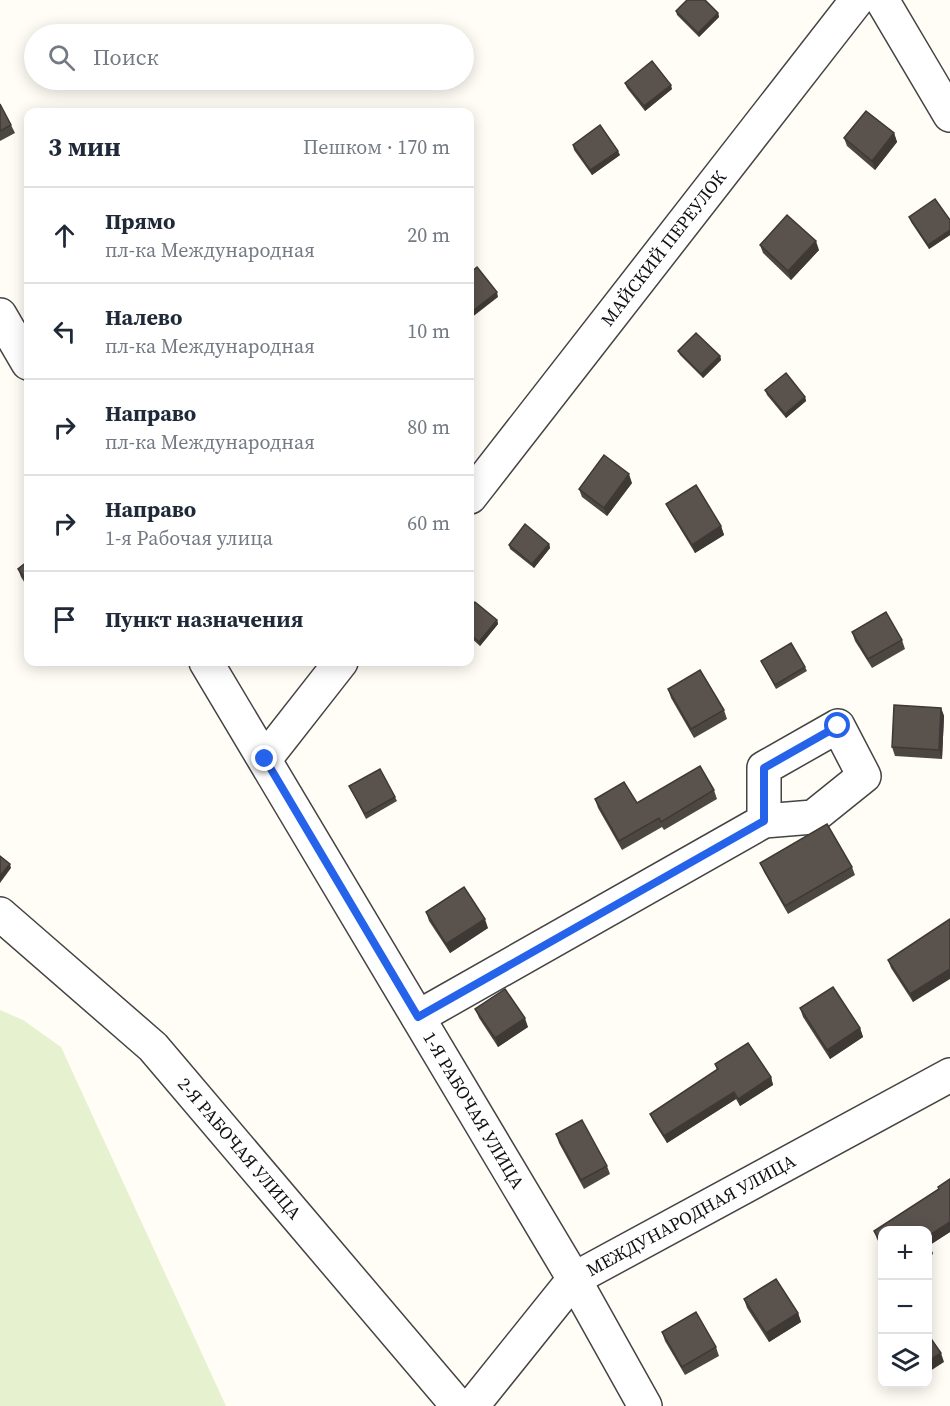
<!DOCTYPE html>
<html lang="ru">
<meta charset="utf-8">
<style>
:root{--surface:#fff;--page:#f6f6f7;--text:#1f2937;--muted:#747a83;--line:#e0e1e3}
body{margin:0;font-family:"Source Serif 4",serif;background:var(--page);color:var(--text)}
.controls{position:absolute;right:18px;bottom:18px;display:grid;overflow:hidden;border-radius:12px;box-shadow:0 3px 15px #0003}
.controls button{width:54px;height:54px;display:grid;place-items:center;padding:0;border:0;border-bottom:2px solid var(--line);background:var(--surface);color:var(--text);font:30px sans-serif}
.stop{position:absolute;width:18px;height:18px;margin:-14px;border:4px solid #2563eb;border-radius:50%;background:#fff}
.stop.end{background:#2563eb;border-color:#fff;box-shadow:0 2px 6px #0008}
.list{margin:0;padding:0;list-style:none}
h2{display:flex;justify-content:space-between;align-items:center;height:78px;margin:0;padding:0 24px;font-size:26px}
h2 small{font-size:20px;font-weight:400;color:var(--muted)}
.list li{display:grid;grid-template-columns:39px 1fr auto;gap:18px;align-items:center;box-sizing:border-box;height:96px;padding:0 24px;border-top:2px solid var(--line)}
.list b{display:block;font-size:22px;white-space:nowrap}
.list p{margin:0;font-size:20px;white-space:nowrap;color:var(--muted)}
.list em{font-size:20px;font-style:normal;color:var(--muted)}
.icon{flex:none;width:33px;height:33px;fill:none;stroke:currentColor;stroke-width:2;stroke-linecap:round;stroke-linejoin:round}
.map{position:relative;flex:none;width:950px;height:1406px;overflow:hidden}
.search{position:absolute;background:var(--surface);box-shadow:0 3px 15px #0003;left:24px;top:24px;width:450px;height:66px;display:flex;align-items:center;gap:15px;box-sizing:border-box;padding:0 21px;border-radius:33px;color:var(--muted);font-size:22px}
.panel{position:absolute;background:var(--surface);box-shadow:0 3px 15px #0003;left:24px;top:108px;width:450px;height:558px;border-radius:12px}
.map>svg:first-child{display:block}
.pitch{fill:#e6f2cf}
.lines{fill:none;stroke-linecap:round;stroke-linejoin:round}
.street-casing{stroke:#444;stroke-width:36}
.street{stroke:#fff;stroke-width:33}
.wall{fill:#4d4742}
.shaded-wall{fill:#3f3936}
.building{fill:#5a524d;stroke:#3f3936;stroke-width:1.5}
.route{stroke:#2563eb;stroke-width:8}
.labels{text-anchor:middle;stroke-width:6;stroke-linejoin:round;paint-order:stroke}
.street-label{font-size:18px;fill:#111;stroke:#fff}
</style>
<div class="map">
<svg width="950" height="1406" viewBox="0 0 950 1406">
<rect width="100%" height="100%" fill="#fffdf5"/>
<!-- pitch -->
<path class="pitch" d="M0,1010l23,10 38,27 165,359h-226z"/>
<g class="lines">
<!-- street casing -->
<g class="street-casing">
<g id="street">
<path d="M882,0l68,115"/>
<path d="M0,315l28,48"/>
<path id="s1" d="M470,497l387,-497"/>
<path id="s2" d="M206,662l368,617 71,127"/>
<path d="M265,759l76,-97"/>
<path id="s3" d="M0,914l153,133 305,359"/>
<path d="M418,1017l346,-196 49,-4 51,-41 -26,-50 -74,42v53"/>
<path id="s4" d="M472,1406l102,-127 376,-204"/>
</g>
</g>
<!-- street -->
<use href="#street" class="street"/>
</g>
<!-- wall -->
<g class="wall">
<path d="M676,11l42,2 1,4 -20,20 -22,-22z"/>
<path d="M625,83l47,6 -27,22 -18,-23z"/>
<path d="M0,104l11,21 4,8 -15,8z"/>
<path d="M894,133l3,9 -22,28 -28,-24 -3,-8z"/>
<path d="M573,145l47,10 -28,20 -18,-25z"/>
<path d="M909,217l41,3v15l-21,14 -18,-27z"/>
<path d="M760,245l59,5 -28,30 -28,-27z"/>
<path d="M678,351l42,5 1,4 -18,18 -23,-23z"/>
<path d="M765,390l40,7 1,4 -20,17 -19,-23z"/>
<path d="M632,483l-25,33 -25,-19 -3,-8z"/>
<path d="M666,504l55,22 3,9 -29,18 -25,-41z"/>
<path d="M549,544l1,4 -16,20 -24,-19 -1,-4z"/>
<path d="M28,561v27l-7,-11 -3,-8z"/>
<path d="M470,609l27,11 1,4 -18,22 -10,-9z"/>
<path d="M852,632l50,8 3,9 -33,19 -17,-27z"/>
<path d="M761,661l44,6 2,4 -31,18z"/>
<path d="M668,689l56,21 3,9 -33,19 -23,-40z"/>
<path d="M941,708l3,8 -2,43 -47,-3 -3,-9z"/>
<path d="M349,786l46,11 2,4 -31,18z"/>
<path d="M714,790l3,9 -53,31 -2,-3 -40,23 -24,-42 -3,-9 42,4z"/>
<path d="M760,863l92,4 3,8 -67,39 -24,-42z"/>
<path d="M426,912l62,16 -38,25 -21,-32z"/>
<path d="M950,919l-37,83 -22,-34 -3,-8z"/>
<path d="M800,1008l60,20 3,9 -33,22 -27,-42z"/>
<path d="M475,1009l53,18 -30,20 -19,-29z"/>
<path d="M715,1064l56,13 2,8 -33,21 -4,-7 -69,44 -14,-22 -3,-7 67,-44z"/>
<path d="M556,1134l51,32 3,8 -26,15 -25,-46z"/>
<path d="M950,1179v53l-20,13 3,9 -51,-24v18l-5,-9 -3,-8 65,-42z"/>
<path d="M744,1299l54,14 3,9 -32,20 -22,-34z"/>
<path d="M662,1332l54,15 3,9 -34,19 -20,-34z"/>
</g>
<!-- shaded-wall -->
<g class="shaded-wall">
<path d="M718,13l1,4 -20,20 -1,-4z"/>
<path d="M671,85l1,4 -27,22 -1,-5z"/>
<path d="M894,133l3,9 -22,28 -3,-9z"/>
<path d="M618,151l2,4 -28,20 -2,-5z"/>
<path d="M950,230v5l-21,14 -1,-4z"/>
<path d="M816,241l3,9 -28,30 -3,-9z"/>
<path d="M497,292l1,5 -27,21 -1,-5z"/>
<path d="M720,356l1,4 -18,18 -2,-4z"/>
<path d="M805,397l1,4 -20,17 -1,-4z"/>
<path d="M629,474l3,9 -25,33 -3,-8z"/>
<path d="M721,526l3,9 -29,18 -3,-8z"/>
<path d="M549,544l1,4 -16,20 -2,-4z"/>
<path d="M497,620l1,4 -18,22 -1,-4z"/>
<path d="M941,708l3,8 -2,43 -3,-9z"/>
<path d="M10,864l1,4 -11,15v-7z"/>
<path d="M485,919l3,9 -38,25 -4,-9z"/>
<path d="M950,969v10l-37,23 -3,-8z"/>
<path d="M525,1018l3,9 -30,20 -3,-9z"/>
<path d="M860,1028l3,9 -33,22 -3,-9z"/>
<path d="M771,1077l2,8 -33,21 -2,-7z"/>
<path d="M734,1092l2,7 -69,44 -3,-7z"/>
<path d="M950,1222v10l-22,14 -1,-9z"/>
<path d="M930,1246l3,8 -6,4v-10z"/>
<path d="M798,1313l3,9 -32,20 -3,-9z"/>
<path d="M941,1353l3,9 -17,11v-11z"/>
</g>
<!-- building -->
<g class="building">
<path d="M687,0h18l13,13 -20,20 -22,-22z"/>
<path d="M652,61l19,24 -27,21 -19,-23z"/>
<path d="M0,104l11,21 -11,6z"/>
<path d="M866,111l28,22 -22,28 -28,-23z"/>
<path d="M600,125l18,26 -28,19 -17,-25z"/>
<path d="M935,199l15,21v10l-22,15 -19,-28z"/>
<path d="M787,215l29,26 -28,30 -28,-26z"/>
<path d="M477,267l20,25 -27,21v-40z"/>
<path d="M696,333l24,23 -19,18 -23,-23z"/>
<path d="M786,373l19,24 -20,17 -20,-24z"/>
<path d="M604,455l25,19 -25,34 -25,-19z"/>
<path d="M696,485l25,41 -29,19 -26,-41z"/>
<path d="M525,524l24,20 -17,20 -23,-19z"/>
<path d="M28,561v22l-10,-14z"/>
<path d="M475,602l22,18 -18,22 -9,-8v-25z"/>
<path d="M886,612l16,28 -34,19 -16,-27z"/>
<path d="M791,643l14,24 -30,18 -14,-24z"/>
<path d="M700,670l24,40 -33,19 -23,-40z"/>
<path d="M894,705l47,3 -2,42 -47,-3z"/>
<path d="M700,766l14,24 -53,32 -2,-4 -40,23 -24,-42 29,-17 13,21z"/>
<path d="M380,769l15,28 -30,17 -16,-28z"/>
<path d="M827,824l25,43 -67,39 -25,-43z"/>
<path d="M0,856l10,8 -10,12z"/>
<path d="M464,887l21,32 -39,25 -20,-32z"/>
<path d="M950,919v50l-40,25 -22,-34z"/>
<path d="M833,987l27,41 -33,22 -27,-42z"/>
<path d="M505,989l20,29 -30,20 -20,-29z"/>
<path d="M748,1043l23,34 -33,22 -4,-7 -70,44 -14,-22 68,-45 -3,-5z"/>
<path d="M582,1120l25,46 -26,14 -25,-46z"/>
<path d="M950,1179v43l-23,15v-7h-45v14l-8,-13 65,-42 -1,-2z"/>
<path d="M776,1279l22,34 -32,20 -22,-34z"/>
<path d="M696,1312l20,35 -34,20 -20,-35z"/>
<path d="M927,1333l14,20 -14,9z"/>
</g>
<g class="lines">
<!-- route -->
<path class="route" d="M265,759l153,258 346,-196v-53l74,-42"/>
</g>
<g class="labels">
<!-- street labels -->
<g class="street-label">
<text dy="6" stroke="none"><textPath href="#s1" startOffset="315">МАЙСКИЙ ПЕРЕУЛОК</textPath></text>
<text dy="6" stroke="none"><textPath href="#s2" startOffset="522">1-Я РАБОЧАЯ УЛИЦА</textPath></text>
<text dy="6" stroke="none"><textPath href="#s3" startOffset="336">2-Я РАБОЧАЯ УЛИЦА</textPath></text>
<text dy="6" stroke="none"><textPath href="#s4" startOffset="296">МЕЖДУНАРОДНАЯ УЛИЦА</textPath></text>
</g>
</g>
</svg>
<div class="controls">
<button>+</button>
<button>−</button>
<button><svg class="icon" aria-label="layers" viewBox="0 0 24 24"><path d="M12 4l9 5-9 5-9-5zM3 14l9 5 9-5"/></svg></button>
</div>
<div class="stop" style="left:838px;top:726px"></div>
<div class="stop end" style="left:265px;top:759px"></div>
<div class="search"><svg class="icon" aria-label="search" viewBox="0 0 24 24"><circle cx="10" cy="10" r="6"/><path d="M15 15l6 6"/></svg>Поиск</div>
<section class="panel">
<h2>3 мин<small>Пешком · 170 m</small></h2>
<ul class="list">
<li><svg class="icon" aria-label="ahead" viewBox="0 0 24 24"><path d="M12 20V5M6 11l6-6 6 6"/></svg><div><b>Прямо</b><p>пл-ка Международная</p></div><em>20 m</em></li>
<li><svg class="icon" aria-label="left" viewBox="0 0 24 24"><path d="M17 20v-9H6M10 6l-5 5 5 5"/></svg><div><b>Налево</b><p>пл-ка Международная</p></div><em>10 m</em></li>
<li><svg class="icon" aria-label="right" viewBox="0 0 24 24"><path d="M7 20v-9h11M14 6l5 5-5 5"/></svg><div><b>Направо</b><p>пл-ка Международная</p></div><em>80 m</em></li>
<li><svg class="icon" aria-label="right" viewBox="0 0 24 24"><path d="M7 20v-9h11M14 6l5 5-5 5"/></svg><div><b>Направо</b><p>1-я Рабочая улица</p></div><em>60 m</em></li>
<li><svg class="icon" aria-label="arrive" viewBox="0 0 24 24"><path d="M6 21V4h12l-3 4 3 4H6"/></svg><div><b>Пункт назначения</b></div></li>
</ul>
</section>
</div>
